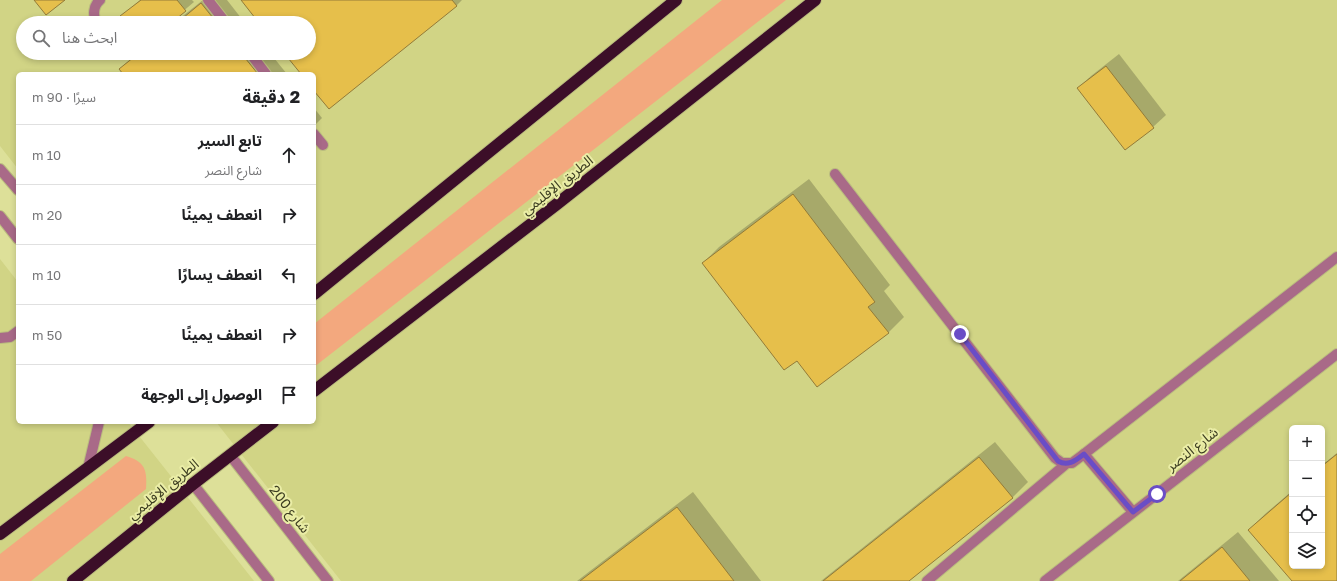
<!DOCTYPE html>
<html lang="ar">
<meta charset="utf-8">
<style>
:root{--surface:#fff;--page:#f6f6f6;--text:#202124;--muted:#757577;--line:#e0e0e0}
body{margin:0;font-family:"Golos Text","Noto Sans Arabic",sans-serif;background:var(--page);color:var(--text);direction:rtl}
.controls{position:absolute;right:12px;bottom:12px;display:grid;overflow:hidden;border-radius:6px;box-shadow:0 2px 6px #0003}
.controls button{width:36px;height:36px;display:grid;place-items:center;padding:0;border:0;border-bottom:1px solid var(--line);background:var(--surface);color:var(--text);font:20px sans-serif}
.stop{position:absolute;width:12px;height:12px;margin:-9px;border:3px solid #6a4dc6;border-radius:50%;background:#fff}
.stop.end{background:#6a4dc6;border-color:#fff;box-shadow:0 1px 4px #0008}
.list{margin:0;padding:0;list-style:none}
h2{display:flex;justify-content:space-between;align-items:center;height:52px;margin:0;padding:0 16px;font-size:17px}
h2 small{font-size:13px;font-weight:400;color:var(--muted)}
.list li{display:grid;grid-template-columns:26px 1fr auto;gap:12px;align-items:center;box-sizing:border-box;height:60px;padding:0 16px;border-top:1px solid var(--line)}
.list b{display:block;font-size:15px;white-space:nowrap}
.list p{margin:0;font-size:13px;white-space:nowrap;color:var(--muted)}
.list em{font-size:13px;font-style:normal;color:var(--muted)}
.icon{flex:none;width:22px;height:22px;fill:none;stroke:currentColor;stroke-width:2;stroke-linecap:round;stroke-linejoin:round}
.map{position:relative;flex:none;width:1337px;height:581px;overflow:hidden;direction:ltr}
.search{position:absolute;background:var(--surface);box-shadow:0 2px 6px #0003;left:16px;top:16px;width:300px;height:44px;display:flex;align-items:center;gap:10px;box-sizing:border-box;padding:0 14px;border-radius:22px;color:var(--muted);font-size:15px}
.panel{position:absolute;background:var(--surface);box-shadow:0 2px 6px #0003;left:16px;top:72px;width:300px;height:352px;border-radius:6px;direction:rtl}
.map>svg:first-child{display:block}
.built{fill:#d1d485;fill-rule:evenodd}
.green{fill:#f3a87e}
.shadow{fill:#0003}
.building{fill:#e6bf4b;stroke:#937b38}
.lines{fill:none;stroke-linecap:round;stroke-linejoin:round}
.minor-casing{stroke:#babc7f;stroke-width:12}
.highway-casing{stroke:#babc7f;stroke-width:14}
.minor{stroke:#a96a88;stroke-width:10}
.highway{stroke:#3c0e28;stroke-width:12}
.route{stroke:#6a4dc6;stroke-width:5}
.labels{text-anchor:middle;stroke-width:4;stroke-linejoin:round;paint-order:stroke}
.street-label{font-size:14px;fill:#3d3e21;stroke:#eaeda6}
</style>
<div class="map">
<svg width="1337" height="581" viewBox="0 0 1337 581">
<rect width="100%" height="100%" fill="#dde099"/>
<!-- built -->
<g class="built">
<path d="M0,0h1337v581h-996l-125,-159h98v-348h-296v95l-18,-23zM23,23h286v30h-286zM1292,428h30v138h-30z"/>
<path d="M0,259l18,23v140h110l126,159h-254z"/>
</g>
<!-- green -->
<g class="green">
<path d="M722,0h64l-472,367v-43z"/>
<path d="M126,456c20,6 21,15 20,33l-115,92h-31v-27z"/>
</g>
<!-- shadow -->
<g class="shadow">
<path d="M140,0h52l2,2 -25,21h-42l-6,-6z"/>
<path d="M203,0h24l18,23h-71z"/>
<path d="M242,0h220l-6,6 -142,83v-15h-12l-17,-21h24v-30h-48z"/>
<path d="M137,53h133l17,21h-163l-4,-5z"/>
<path d="M1119,54l47,61 -13,12 -28,22 -47,-61 13,-12z"/>
<path d="M314,108l8,10 -8,8z"/>
<path d="M809,179l81,106 -6,6 20,26 -16,16 -90,26 -95,-96 16,-16z"/>
<path d="M995,442l33,40 -16,16 -104,83h-87z"/>
<path d="M1337,453v128h-44l-44,-51 16,-16 27,-23v75h30v-101z"/>
<path d="M693,492l68,89h-184z"/>
<path d="M1238,532l41,49h-101z"/>
</g>
<!-- building -->
<g class="building">
<path d="M34,0h31l-19,15z"/>
<path d="M141,0h36l9,11 -15,12h-46l-5,-7z"/>
<path d="M241,0h211l5,6 -128,103 -15,-18v-17h-13l-17,-21h25v-30h-50z"/>
<path d="M201,3l16,20h-40z"/>
<path d="M139,53h102l17,21h-135l-4,-5z"/>
<path d="M1106,66l48,62 -29,22 -48,-62z"/>
<path d="M793,194l82,108 -7,5 21,26 -72,54 -20,-26 -13,9 -82,-107z"/>
<path d="M1337,454v127h-45l-44,-51 44,-38v74h30v-100z"/>
<path d="M979,457l34,41 -104,83h-86z"/>
<path d="M677,507l57,74h-154z"/>
<path d="M1222,547l28,34h-70z"/>
</g>
<g class="lines">
<!-- minor casing -->
<g class="minor-casing">
<g id="minor">
<path d="M208,0l18,23"/>
<path d="M96,23c-3,-8 -3,-17 4,-23"/>
<path d="M250,53l16,21"/>
<path d="M314,134l9,11"/>
<path d="M0,169l18,21"/>
<path d="M835,174l220,284 7,5h10l12,-9 253,-197"/>
<path d="M0,216l18,23"/>
<path d="M0,338l10,-1 8,-6"/>
<path d="M1084,454l49,58"/>
<path d="M230,455l98,126"/>
<path d="M88,468l11,-46"/>
<path d="M193,484l76,97"/>
<path d="M927,581l139,-117"/>
<path d="M1045,581l292,-227"/>
</g>
</g>
<!-- highway casing -->
<g class="highway-casing">
<g id="highway">
<path d="M314,294l362,-294"/>
<path d="M314,391l243,-187 258,-204"/>
<path d="M0,534l149,-112"/>
<path d="M73,581l120,-97 80,-62"/>
</g>
</g>
<!-- minor -->
<use href="#minor" class="minor"/>
<!-- highway -->
<use href="#highway" class="highway"/>
</g>
<g class="lines">
<!-- route -->
<path class="route" d="M960,334l98,127c10,6 18,-1 26,-7l49,58 24,-18"/>
</g>
<g class="labels">
<!-- street labels -->
<g class="street-label">
<text transform="translate(557 185) rotate(-38)" y="5">الطريق الإقليمي</text>
<text transform="translate(1192 449) rotate(-38)" y="5">شارع النصر</text>
<text transform="translate(163 489) rotate(-39)" y="5">الطريق الإقليمي</text>
<text transform="translate(290 509) rotate(52)" y="5">شارع 200</text>
</g>
</g>
</svg>
<div class="controls">
<button>+</button>
<button>−</button>
<button><svg class="icon" aria-label="locate" viewBox="0 0 24 24"><circle cx="12" cy="12" r="6"/><path d="M12 2v4M12 18v4M2 12h4M18 12h4"/></svg></button>
<button><svg class="icon" aria-label="layers" viewBox="0 0 24 24"><path d="M12 4l9 5-9 5-9-5zM3 14l9 5 9-5"/></svg></button>
</div>
<div class="stop" style="left:1157px;top:494px"></div>
<div class="stop end" style="left:960px;top:334px"></div>
<div class="search"><svg class="icon" aria-label="search" viewBox="0 0 24 24"><circle cx="10" cy="10" r="6"/><path d="M15 15l6 6"/></svg>ابحث هنا</div>
<section class="panel">
<h2>2 دقيقة<small>سيرًا · 90 m</small></h2>
<ul class="list">
<li><svg class="icon" aria-label="ahead" viewBox="0 0 24 24"><path d="M12 20V5M6 11l6-6 6 6"/></svg><div><b>تابع السير</b><p>شارع النصر</p></div><em>10 m</em></li>
<li><svg class="icon" aria-label="right" viewBox="0 0 24 24"><path d="M7 20v-9h11M14 6l5 5-5 5"/></svg><div><b>انعطف يمينًا</b></div><em>20 m</em></li>
<li><svg class="icon" aria-label="left" viewBox="0 0 24 24"><path d="M17 20v-9H6M10 6l-5 5 5 5"/></svg><div><b>انعطف يسارًا</b></div><em>10 m</em></li>
<li><svg class="icon" aria-label="right" viewBox="0 0 24 24"><path d="M7 20v-9h11M14 6l5 5-5 5"/></svg><div><b>انعطف يمينًا</b></div><em>50 m</em></li>
<li><svg class="icon" aria-label="arrive" viewBox="0 0 24 24"><path d="M6 21V4h12l-3 4 3 4H6"/></svg><div><b>الوصول إلى الوجهة</b></div></li>
</ul>
</section>
</div>
